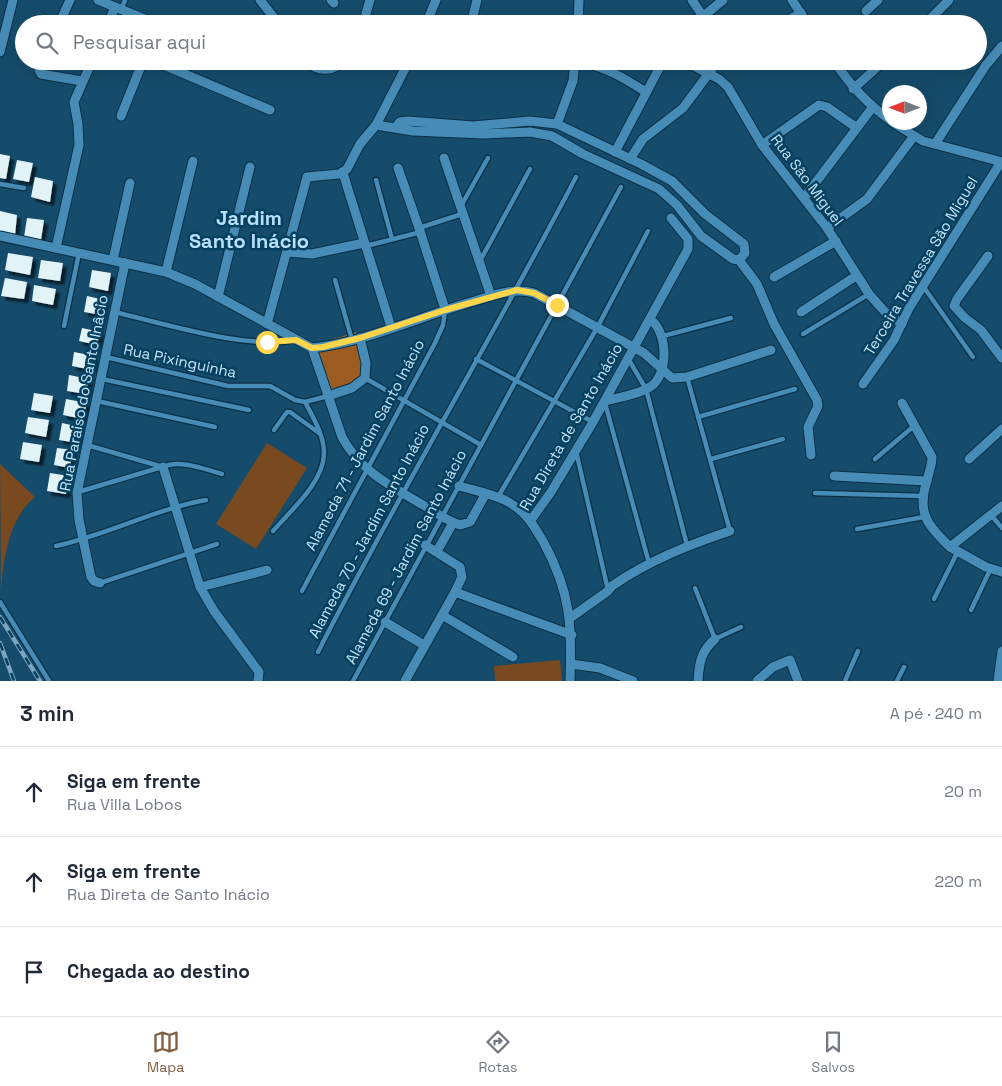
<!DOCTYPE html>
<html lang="pt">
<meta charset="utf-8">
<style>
:root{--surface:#fff;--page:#f6f6f7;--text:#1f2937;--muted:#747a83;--line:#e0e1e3;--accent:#825e42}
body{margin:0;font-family:"Space Grotesk",sans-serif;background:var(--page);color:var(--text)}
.compass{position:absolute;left:882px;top:85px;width:45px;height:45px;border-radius:50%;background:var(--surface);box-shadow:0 5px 20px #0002;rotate:270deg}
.stop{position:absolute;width:15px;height:15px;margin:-11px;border:4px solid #ffd54a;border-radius:50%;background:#fff}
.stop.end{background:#ffd54a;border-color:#fff;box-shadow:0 1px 5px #0008}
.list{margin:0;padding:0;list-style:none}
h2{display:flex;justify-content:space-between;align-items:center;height:65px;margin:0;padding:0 20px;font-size:21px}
h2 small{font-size:16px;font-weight:400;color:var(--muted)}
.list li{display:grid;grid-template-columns:32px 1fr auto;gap:15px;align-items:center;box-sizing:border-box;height:90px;padding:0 20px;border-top:1px solid var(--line)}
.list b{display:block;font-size:19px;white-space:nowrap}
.list p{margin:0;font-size:16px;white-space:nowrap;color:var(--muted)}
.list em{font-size:16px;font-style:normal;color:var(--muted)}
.icon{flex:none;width:28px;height:28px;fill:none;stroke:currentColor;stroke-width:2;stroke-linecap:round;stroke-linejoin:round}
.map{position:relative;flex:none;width:1002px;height:681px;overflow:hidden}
.search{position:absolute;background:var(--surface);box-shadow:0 5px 20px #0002;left:15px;right:15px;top:15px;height:55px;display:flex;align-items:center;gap:12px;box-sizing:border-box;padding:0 18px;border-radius:28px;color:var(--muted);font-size:19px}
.sheet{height:335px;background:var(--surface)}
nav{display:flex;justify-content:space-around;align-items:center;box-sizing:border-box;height:70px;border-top:1px solid var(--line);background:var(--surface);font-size:14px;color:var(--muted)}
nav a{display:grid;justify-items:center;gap:2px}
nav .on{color:var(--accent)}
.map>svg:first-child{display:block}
.green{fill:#794920}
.forest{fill:#9c5b20}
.building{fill:#e2f3f8;filter:url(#shadow)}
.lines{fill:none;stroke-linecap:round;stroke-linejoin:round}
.lane-casing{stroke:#0a3046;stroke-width:7}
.street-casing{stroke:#0a3046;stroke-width:11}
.lane{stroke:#478cb7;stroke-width:4.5}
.street{stroke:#478cb7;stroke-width:9}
.rail-casing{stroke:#7ba5c0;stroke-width:4.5}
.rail{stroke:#05415f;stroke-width:2.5;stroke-dasharray:8;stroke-linecap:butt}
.route{stroke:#ffd54a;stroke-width:6}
.labels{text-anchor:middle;stroke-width:5;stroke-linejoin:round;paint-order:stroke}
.street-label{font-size:15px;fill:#c3e4fc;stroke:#05415f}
.district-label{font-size:20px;font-weight:bold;fill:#b8e1fd;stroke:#05415f}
</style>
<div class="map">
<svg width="1002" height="681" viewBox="0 0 1002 681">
<defs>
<filter id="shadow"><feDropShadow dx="4" dy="4" stdDeviation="1" flood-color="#0009"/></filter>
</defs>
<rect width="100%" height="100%" fill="#154c6b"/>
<!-- green -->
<g class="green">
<path d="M267,443l40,25 -51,81 -40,-25z"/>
<path d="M0,464l35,33c-27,22 -32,64 -34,97z"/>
<path d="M560,660l2,21h-67l-1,-15z"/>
</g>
<!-- forest -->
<path class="forest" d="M356,332c4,15 15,41 1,52 -8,6 -22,7 -30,10l-13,-49z"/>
<!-- building -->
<g class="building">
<path d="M0,154l10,2 -4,23 -6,-1z"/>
<path d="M17,160l16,3 -4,19 -16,-3z"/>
<path d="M35,177l18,4 -3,21 -19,-5z"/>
<path d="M0,211l17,4 -2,20 -15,-3z"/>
<path d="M27,218l17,2 -3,20 -17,-3z"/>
<path d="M8,253l25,4 -3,18 -25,-5z"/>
<path d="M41,260l22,3 -3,18 -22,-3z"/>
<path d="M92,270l19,3 -3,18 -19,-4z"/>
<path d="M5,278l22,4 -3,17 -23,-3z"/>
<path d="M34,285l22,4 -3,16 -21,-4z"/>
<path d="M87,296l18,4 -3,15 -18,-3z"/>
<path d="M82,328l18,4 -3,13 -18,-4z"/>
<path d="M74,352l20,4 -2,14 -20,-4z"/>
<path d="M69,375l20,4 -3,15 -19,-3z"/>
<path d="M34,393l19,3 -3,17 -19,-3z"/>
<path d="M66,399l21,4 -4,16 -20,-4z"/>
<path d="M28,417l21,3 -3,17 -21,-4z"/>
<path d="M62,423l18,4 -3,16 -18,-3z"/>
<path d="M23,442l19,3 -3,17 -19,-3z"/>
<path d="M57,448l16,2 -3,18 -16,-3z"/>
<path d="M50,473l19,3 -3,18 -19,-3z"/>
</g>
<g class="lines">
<!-- lane casing -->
<g class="lane-casing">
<g id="lane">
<path d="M121,10l4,-10"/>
<path d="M376,180l16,59"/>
<path d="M0,184l24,4"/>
<path d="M461,206l27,-48"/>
<path d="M419,228l43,-14"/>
<path d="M366,246l55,-14"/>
<path d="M480,261l50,-92"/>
<path d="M335,280l17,60"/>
<path d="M923,286l50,71"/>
<path d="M114,312c49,11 133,38 181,28"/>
<path d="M64,326l15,-73"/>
<path d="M803,334l66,-40"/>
<path d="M663,336l68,-18"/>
<path d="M106,357l122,29h42l25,14 10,2 23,-6"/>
<path d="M476,359l117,63"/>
<path d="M629,360l17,29 41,156"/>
<path d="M687,377l43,154"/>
<path d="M365,378l116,67"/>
<path d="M102,379l147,31"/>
<path d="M97,401l118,26"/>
<path d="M605,403l44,160"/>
<path d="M698,417l97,-28"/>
<path d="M274,430l13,-18h3l29,21"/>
<path d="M87,445l76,22c17,-8 41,2 59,7"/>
<path d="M576,451l32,139"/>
<path d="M711,459l72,-20"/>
<path d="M875,459l39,-33"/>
<path d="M78,492l84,-25"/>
<path d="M815,493l107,3"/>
<path d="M498,497l99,-169 51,-97"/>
<path d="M991,515l11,13"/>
<path d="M857,529l67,-12"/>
<path d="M273,531c18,-21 51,-49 51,-78 0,-18 -11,-36 -19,-51"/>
<path d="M56,546c51,-11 99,-37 150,-46"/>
<path d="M100,583l117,-39"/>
<path d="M695,588l20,51 26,-12"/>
<path d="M302,591l133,-248 8,-18 2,-14"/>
<path d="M934,599l24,-48"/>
<path d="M0,602l49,79"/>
<path d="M971,610l20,-42"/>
<path d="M318,652c82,-161 175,-315 258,-475"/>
<path d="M353,681l268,-494"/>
<path d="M845,681l13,-30"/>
<path d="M897,681l7,-14"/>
</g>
</g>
<!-- street casing -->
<g class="street-casing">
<g id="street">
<path d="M98,0l59,24"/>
<path d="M260,0l19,24"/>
<path d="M331,0l3,3"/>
<path d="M692,0l10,15"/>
<path d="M792,0l16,24"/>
<path d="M866,11l12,-11"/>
<path d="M59,24l11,-24"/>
<path d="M108,24l7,-17"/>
<path d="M363,24l7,-24"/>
<path d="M426,24l10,-24"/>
<path d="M471,24l6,-24"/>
<path d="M578,24l1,-24"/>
<path d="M694,24l29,-24"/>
<path d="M781,24l20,-11"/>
<path d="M925,24l24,-24"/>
<path d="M0,52l13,-52"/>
<path d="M42,61l-3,9 2,4 41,7"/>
<path d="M154,61l116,49"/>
<path d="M292,61l17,4"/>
<path d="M305,61c11,10 28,12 37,0"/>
<path d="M569,61c30,2 52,15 77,31"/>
<path d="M684,61l35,18 9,8 34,58 65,83 42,66 17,19 16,11"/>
<path d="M834,61c16,24 32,42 56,59"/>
<path d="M853,89l31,-28"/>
<path d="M121,116l22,-55"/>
<path d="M892,122l31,19 79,21"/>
<path d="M557,124l16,-43 2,-20"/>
<path d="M376,125l37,6 71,3 46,-2 22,4 31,18 76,35 18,16 24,31 32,23 6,1 6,-7 -1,-9 -39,-30 -33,-33 -31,-17 -84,-40 -27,-3 -57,5 -65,-5 -8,1 -5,6"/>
<path d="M935,144l51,-79 16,-19"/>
<path d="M762,145l57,-40 8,2 30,21"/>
<path d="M615,152l48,-91"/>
<path d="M444,158l47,138"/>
<path d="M630,159l13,-20 40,-31 35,-47"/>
<path d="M398,168l21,60 26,81"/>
<path d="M343,173l48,154"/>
<path d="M804,198l68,-90"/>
<path d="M827,228l40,-29 47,-63"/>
<path d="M0,236l166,36 29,12 117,64c54,-6 107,-31 159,-46 20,-6 41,-15 63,-9l110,60 28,25 15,-1 84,-27"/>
<path d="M56,248l23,-103 -1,-21 -4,-22 18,-41"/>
<path d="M287,252l25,2 52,-11"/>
<path d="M988,256l-31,43 -3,7 11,12 16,12 21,28"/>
<path d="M113,260l17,-77"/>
<path d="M739,260l18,24 17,40 43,76 1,6 -10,21 3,28"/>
<path d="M166,272l27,-111"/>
<path d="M774,277l62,-36"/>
<path d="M218,297l32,-130"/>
<path d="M801,312l55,-36"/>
<path d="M267,324l40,-147 32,-3 8,-5 13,-25 16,-19 33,-64"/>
<path d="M312,348l30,89c18,34 49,49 81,68 12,7 24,16 37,20l10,-3 15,-27"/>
<path d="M863,384l31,-44 15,-32 92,-146"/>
<path d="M328,396l24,-8 13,-10 1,-15 -6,-25"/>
<path d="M605,401c14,-4 33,-6 45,-14 19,-12 18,-54 1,-67"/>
<path d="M902,403l30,54c0,9 -4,18 -6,27 -9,30 3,43 24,63l52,-41"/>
<path d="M969,459l33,-30"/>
<path d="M163,467l37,120 14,24 45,61 -1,9"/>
<path d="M834,476l93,5"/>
<path d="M459,486c17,5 36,8 51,17 17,10 24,23 34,40 27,50 28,83 26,138"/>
<path d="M531,520l20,-28 42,-70 95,-173v-10l-17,-21"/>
<path d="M425,545l35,22 2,10 -7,15 117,43"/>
<path d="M950,547l36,20 16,5"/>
<path d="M437,551l16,-28"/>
<path d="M100,583l-6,-2 -3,-4 -12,-57 -2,-27 48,-230"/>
<path d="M200,587l67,-17"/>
<path d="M442,615l71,42"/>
<path d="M570,618l38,-27 4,-5c36,-25 76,-41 118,-55"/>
<path d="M385,622l39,23"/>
<path d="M571,664l29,4 33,13"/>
<path d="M405,681l50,-89"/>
<path d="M698,681c1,-18 3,-30 17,-42"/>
<path d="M757,681l16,-14 17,-7 8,21"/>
<path d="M998,681l4,-30"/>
</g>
</g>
<!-- lane -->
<use href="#lane" class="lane"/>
<!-- street -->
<use href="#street" class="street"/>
<!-- rail casing -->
<g class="rail-casing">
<g id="rail">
<path d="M0,617l40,64"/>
<path d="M0,643l14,38"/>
</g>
</g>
<!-- rail -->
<use href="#rail" class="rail"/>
</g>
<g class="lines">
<!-- route -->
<path class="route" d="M267,342l29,-2 16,8 11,-1 37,-9 85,-28 72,-20 17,3 23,12"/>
</g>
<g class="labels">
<!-- street labels -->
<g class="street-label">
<text transform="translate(807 180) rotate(53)" y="5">Rua São Miguel</text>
<text transform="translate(921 266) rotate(-59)" y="5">Terceira Travessa São Miguel</text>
<text transform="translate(180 361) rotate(12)" y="5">Rua Pixinguinha</text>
<text transform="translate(84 393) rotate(-79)" y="5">Rua Paraiso do Santo Inâcio</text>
<text transform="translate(571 427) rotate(-60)" y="5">Rua Direta de Santo Inácio</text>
<text transform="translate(365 445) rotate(-62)" y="5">Alameda 71 - Jardim Santo Inácio</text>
<text transform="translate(369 531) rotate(-62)" y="5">Alameda 70 - Jardim Santo Inácio</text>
<text transform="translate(406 557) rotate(-62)" y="5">Alameda 69 - Jardim Santo Inácio</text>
</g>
<!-- district labels -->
<g class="district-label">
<text x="249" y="225">Jardim<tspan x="249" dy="23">Santo Inácio</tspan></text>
</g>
</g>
</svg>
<svg class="compass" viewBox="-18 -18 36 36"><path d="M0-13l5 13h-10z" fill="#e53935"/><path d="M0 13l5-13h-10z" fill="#747a83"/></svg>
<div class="stop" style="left:267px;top:342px"></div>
<div class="stop end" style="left:557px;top:305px"></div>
<div class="search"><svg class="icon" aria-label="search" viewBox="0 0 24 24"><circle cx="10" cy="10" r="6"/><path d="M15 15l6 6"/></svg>Pesquisar aqui</div>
</div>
<section class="sheet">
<h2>3 min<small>A pé · 240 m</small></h2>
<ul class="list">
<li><svg class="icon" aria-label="ahead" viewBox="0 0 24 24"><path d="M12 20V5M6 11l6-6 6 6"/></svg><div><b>Siga em frente</b><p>Rua Villa Lobos</p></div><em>20 m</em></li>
<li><svg class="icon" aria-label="ahead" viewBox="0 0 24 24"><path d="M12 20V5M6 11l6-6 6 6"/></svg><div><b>Siga em frente</b><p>Rua Direta de Santo Inácio</p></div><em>220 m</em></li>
<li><svg class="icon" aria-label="arrive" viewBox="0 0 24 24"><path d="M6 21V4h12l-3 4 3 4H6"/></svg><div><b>Chegada ao destino</b></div></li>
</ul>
</section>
<nav>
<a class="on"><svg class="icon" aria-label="map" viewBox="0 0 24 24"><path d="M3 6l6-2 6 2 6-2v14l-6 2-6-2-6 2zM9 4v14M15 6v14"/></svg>Mapa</a>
<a><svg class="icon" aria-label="directions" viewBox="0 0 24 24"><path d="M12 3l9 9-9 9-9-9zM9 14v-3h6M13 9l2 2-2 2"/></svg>Rotas</a>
<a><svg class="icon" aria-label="saved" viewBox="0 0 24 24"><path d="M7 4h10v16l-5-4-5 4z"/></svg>Salvos</a>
</nav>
